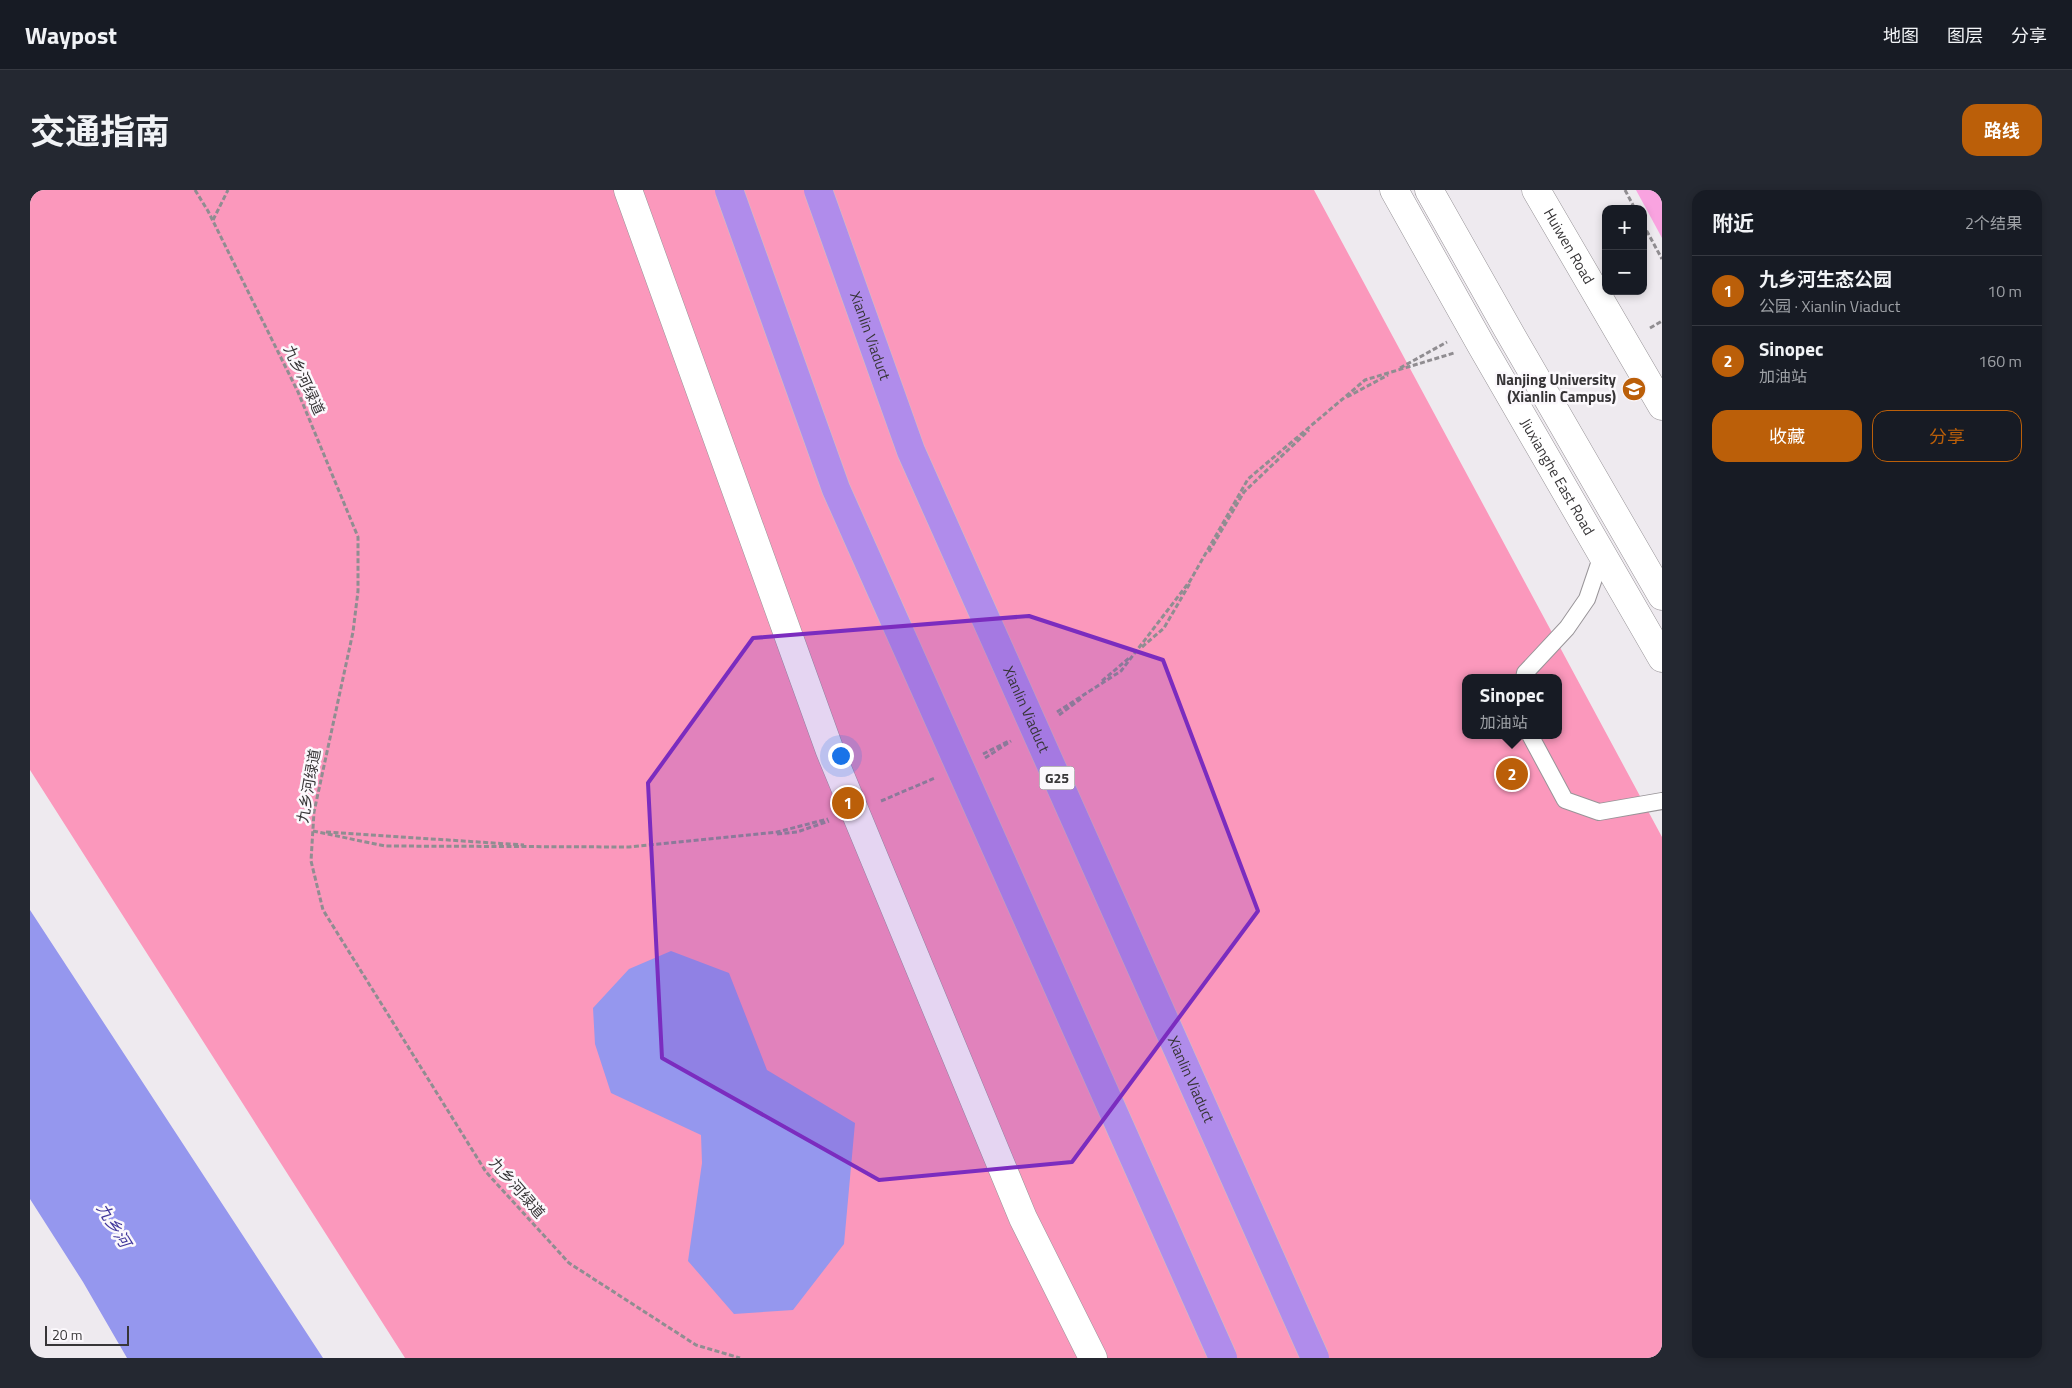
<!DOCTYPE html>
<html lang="zh">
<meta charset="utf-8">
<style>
:root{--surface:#171b24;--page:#242831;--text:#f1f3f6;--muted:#9ea1a6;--line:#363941;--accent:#bb5f09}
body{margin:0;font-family:"Titillium Web","Noto Sans SC",sans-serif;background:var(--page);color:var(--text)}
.controls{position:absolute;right:15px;top:15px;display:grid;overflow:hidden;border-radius:10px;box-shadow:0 2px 8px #0003}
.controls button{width:45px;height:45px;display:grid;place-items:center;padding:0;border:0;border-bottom:1px solid var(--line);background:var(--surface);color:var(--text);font:25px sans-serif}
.scale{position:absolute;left:15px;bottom:12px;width:84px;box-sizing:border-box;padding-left:5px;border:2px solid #373537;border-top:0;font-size:14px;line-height:18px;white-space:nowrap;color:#373537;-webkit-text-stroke:4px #fbf8fc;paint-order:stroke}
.you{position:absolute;left:810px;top:565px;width:18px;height:18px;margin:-12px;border:4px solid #fff;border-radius:50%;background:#1a73e8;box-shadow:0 0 0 8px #1a73e833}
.badge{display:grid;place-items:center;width:32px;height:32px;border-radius:50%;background:var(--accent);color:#fff;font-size:16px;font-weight:700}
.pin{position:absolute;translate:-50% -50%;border:2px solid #fff;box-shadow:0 1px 5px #0006}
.popup{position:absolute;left:1432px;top:484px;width:100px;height:65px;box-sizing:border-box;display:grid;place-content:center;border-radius:10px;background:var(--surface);filter:drop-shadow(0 1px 4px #0005);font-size:16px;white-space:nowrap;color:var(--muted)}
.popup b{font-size:19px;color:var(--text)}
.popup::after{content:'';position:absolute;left:50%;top:100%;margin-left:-10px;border:10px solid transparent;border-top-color:var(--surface)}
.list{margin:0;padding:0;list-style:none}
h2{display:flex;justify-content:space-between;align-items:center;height:65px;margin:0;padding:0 20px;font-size:21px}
h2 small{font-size:16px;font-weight:400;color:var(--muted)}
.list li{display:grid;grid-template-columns:32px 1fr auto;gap:15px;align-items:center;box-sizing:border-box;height:70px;padding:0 20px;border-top:1px solid var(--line)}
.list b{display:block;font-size:19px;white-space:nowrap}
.list p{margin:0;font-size:16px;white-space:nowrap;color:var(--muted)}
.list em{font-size:16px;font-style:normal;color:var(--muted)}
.actions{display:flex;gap:10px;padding:15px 20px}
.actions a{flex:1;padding:11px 0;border:1px solid var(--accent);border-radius:15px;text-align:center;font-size:18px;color:var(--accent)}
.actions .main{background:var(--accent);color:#fff}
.map{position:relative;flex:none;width:1632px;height:1168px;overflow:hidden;border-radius:15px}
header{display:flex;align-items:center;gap:30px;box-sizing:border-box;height:70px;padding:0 25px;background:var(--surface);border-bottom:1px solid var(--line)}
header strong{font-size:24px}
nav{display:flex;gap:28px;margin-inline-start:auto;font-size:18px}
.intro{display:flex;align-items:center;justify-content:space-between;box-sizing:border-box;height:120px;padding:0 30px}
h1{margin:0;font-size:35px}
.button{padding:12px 22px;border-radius:15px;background:var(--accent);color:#fff;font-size:18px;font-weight:700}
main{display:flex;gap:30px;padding:0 30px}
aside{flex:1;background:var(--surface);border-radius:15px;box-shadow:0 2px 8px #0003}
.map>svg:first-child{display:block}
.green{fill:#fb98bc;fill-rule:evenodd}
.water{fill:#9597ee}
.building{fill:#f9a3e0}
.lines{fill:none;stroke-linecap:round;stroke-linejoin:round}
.service-casing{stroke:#989498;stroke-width:18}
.minor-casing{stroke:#989498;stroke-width:29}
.secondary-casing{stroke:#989498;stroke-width:29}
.path{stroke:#908d91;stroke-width:3;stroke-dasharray:5 2.5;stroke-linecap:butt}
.service{stroke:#fff;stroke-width:16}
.minor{stroke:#fff;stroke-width:28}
.secondary{stroke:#fff;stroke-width:28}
.motorway-bridge-casing{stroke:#c7c6c7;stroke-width:29;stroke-linecap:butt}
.motorway-bridge{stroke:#b08ceb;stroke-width:28}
.marked{fill:#7b2cbf;fill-opacity:0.2;stroke:#7b2cbf;stroke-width:4;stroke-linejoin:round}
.labels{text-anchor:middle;stroke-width:5;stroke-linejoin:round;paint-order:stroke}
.shield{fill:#fbf8fc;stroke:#727072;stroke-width:1}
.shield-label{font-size:14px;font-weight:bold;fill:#373537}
.street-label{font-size:15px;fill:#373537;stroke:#fbf8fc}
.poi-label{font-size:15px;font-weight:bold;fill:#373537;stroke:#fbf8fc;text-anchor:end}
.water-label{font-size:16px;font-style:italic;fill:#41379b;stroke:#fbf8fc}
</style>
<header>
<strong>Waypost</strong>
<nav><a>地图</a><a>图层</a><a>分享</a></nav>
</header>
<div class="intro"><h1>交通指南</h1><a class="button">路线</a></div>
<main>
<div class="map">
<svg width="1632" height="1168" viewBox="0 0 1632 1168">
<rect width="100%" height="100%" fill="#eeeaef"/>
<!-- green -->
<path class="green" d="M0,0h1284l348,647v521h-1257l-375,-588zM1436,488h92v57h-92z"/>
<!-- water -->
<g class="water">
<path d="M0,720l293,448h-196l-44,-76 -53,-83z"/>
<path d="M641,761l58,22 38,97 88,53 -11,121 -51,66 -59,4 -46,-53 14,-98 -1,-28 -90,-42 -16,-49 -2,-36 36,-39z"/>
</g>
<!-- building -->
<path class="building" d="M1606,0h26v48z"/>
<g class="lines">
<!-- service casing -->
<g class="service-casing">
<g id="service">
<path d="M1494,488l1,-5 42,-45 20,-29 15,-44"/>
<path d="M1500,545l35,65 34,12 63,-11"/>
</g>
</g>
<!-- minor casing -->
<g class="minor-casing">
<g id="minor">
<path d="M598,0l202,561 193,467 70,140"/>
<path id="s1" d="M1506,0l126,216"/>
</g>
</g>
<!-- secondary casing -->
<g class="secondary-casing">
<g id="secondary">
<path id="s2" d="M1364,0l87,155 181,313"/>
<path d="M1399,0l78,138 155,268"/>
</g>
</g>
<!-- path -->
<g class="path">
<path d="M165,0l13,21 90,181 60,145v54l-5,41 -39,180 -3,49 12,49 163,262 83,91 127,82 44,13"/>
<path d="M1595,0l10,19"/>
<path d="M183,30l15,-30"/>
<path d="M1613,34l19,35"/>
<path d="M1620,138l12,-7"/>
<path d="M1370,178l47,-26"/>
<path d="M1317,207l41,-22"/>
<path d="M1179,362l35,-60 65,-62"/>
<path d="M1112,457l22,-19 26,-45"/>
<path d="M1072,491l27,-23"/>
<path d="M1027,522l64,-41 69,-90 58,-102 117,-99 89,-27"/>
<path d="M1029,525l23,-17"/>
<path d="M953,564l26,-13"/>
<path d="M955,568l26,-17"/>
<path d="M851,611l54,-23"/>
<path d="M283,641l72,15 244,1 148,-15 51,-13"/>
<path d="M296,642l198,13"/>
<path d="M747,644l20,-2 32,-11"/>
</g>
<!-- service -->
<use href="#service" class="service"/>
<!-- minor -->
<use href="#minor" class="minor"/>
<!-- secondary -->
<use href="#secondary" class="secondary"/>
<!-- motorway-bridge casing -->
<g class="motorway-bridge-casing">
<g id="motorway-bridge">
<path d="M699,0l107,299 387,869"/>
<path id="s3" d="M788,0l93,261 404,907"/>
</g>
</g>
<!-- motorway-bridge -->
<use href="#motorway-bridge" class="motorway-bridge"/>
</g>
<!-- marked area -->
<path class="marked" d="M999,426l134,44 95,251 -186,251 -193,18 -217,-122 -14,-275 105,-145z"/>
<!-- icons -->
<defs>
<g id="university-disc" transform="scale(1.25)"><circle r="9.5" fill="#bb5f09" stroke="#fbf8fc"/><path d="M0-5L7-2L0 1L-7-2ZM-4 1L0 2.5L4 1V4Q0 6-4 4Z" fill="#fff"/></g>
</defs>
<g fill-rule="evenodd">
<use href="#university-disc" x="1604" y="199"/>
</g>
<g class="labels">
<!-- shield labels -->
<rect class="shield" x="1009.5" y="576.5" width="35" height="23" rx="4"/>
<g class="shield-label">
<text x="1027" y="593">G25</text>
</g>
<!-- street labels -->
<g class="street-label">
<text dy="5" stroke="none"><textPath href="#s1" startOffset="65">Huiwen Road</textPath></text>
<text dy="5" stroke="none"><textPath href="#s3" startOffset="155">Xianlin Viaduct</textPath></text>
<text transform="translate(274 190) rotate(65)" y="5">九乡河绿道</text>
<text dy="5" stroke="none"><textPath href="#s2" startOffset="330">Jiuxianghe East Road</textPath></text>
<text dy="5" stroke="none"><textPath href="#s3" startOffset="560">Xianlin Viaduct</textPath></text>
<text transform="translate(279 596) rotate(-80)" y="5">九乡河绿道</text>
<text dy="5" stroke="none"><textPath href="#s3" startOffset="965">Xianlin Viaduct</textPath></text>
<text transform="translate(487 998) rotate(49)" y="5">九乡河绿道</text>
</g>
<!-- poi labels -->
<g class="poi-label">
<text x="1586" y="195">Nanjing University<tspan x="1586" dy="17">(Xianlin Campus)</tspan></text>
</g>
<!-- water labels -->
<g class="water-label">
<text transform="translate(84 1035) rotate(58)" y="6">九乡河</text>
</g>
</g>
</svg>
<div class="controls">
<button>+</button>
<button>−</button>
</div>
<div class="scale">20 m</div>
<div class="you"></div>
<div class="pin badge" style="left:818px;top:613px">1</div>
<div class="pin badge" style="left:1482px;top:584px">2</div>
<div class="popup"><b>Sinopec</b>加油站</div>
</div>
<aside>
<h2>附近<small>2个结果</small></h2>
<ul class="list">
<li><span class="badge">1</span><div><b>九乡河生态公园</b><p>公园 · Xianlin Viaduct</p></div><em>10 m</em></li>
<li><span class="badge">2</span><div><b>Sinopec</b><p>加油站</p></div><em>160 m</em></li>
</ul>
<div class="actions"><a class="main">收藏</a><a>分享</a></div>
</aside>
</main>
